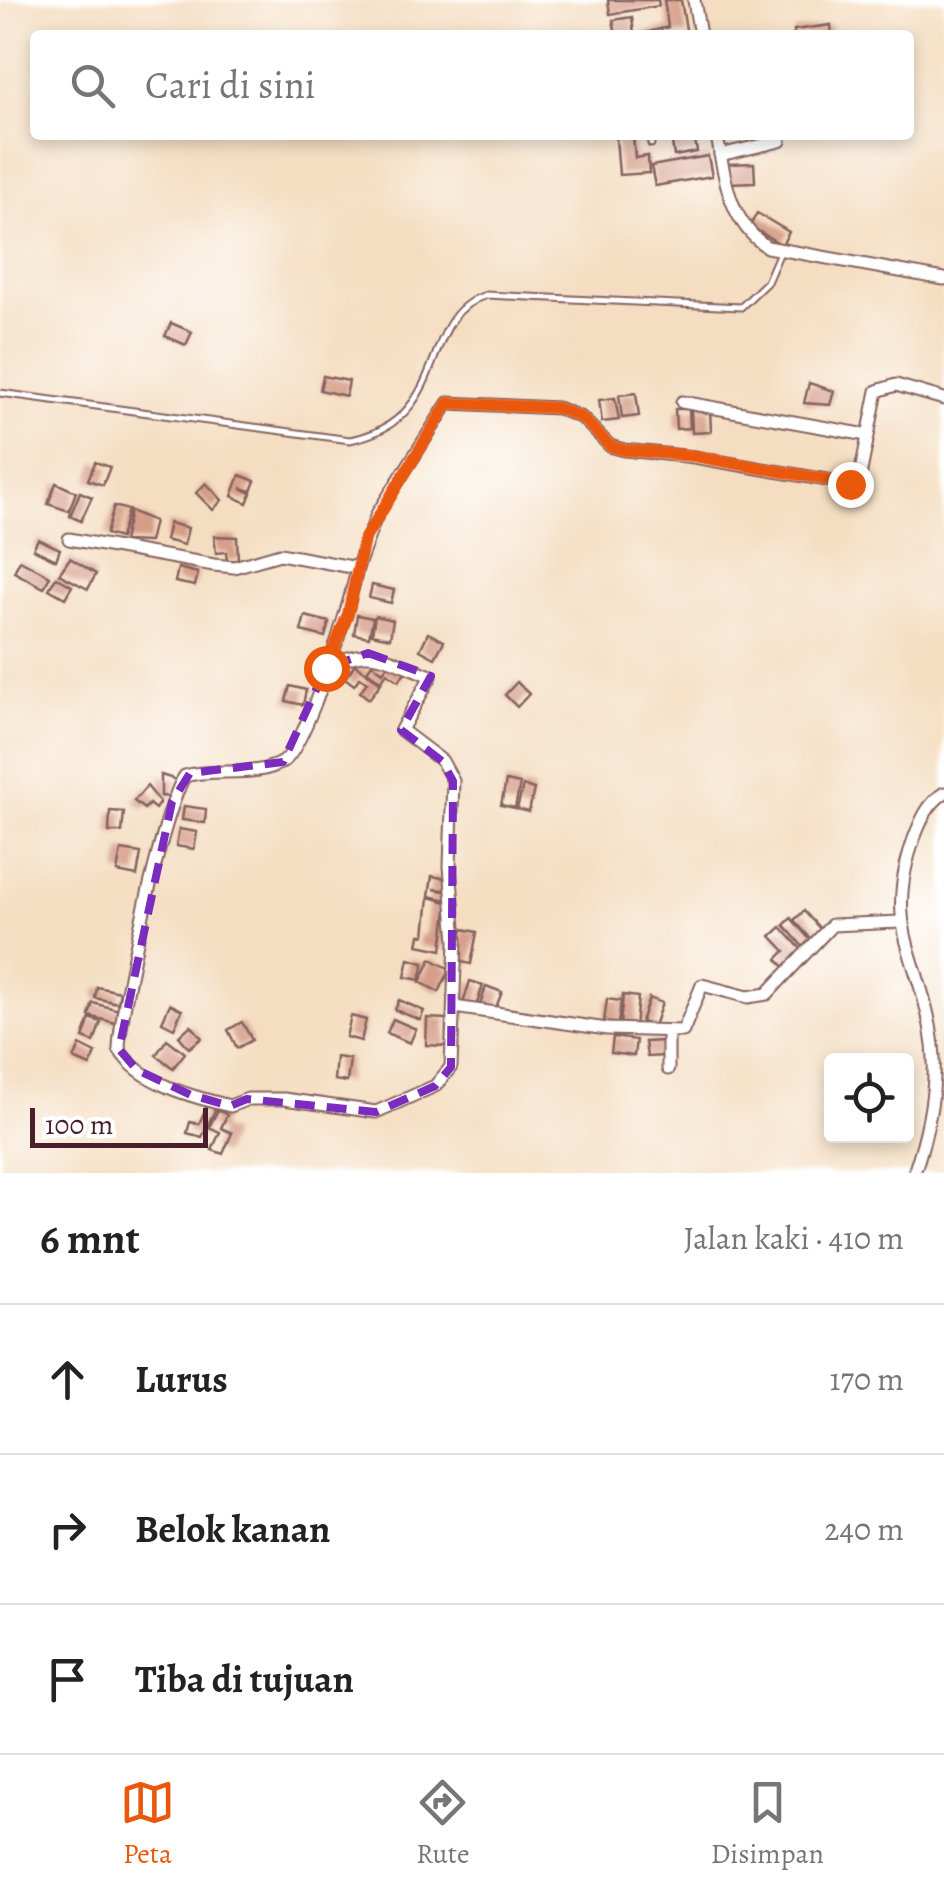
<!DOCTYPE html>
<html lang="id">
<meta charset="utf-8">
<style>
:root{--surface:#fff;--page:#f2f2f2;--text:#222;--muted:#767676;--line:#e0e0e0;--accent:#ea580c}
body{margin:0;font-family:Alegreya,serif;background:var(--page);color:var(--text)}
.controls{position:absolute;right:30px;bottom:30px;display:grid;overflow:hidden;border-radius:10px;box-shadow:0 5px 15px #0003}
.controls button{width:90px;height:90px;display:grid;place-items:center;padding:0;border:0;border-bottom:2px solid var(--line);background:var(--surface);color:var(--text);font:50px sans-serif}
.scale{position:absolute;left:30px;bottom:25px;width:178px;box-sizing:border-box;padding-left:10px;border:5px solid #4a1f2b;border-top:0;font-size:28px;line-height:35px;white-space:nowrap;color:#4a1f2b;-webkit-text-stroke:8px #fff;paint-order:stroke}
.stop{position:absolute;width:30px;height:30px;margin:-22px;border:8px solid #ea580c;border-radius:50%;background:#fff}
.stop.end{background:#ea580c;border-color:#fff;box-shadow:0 2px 10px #0008}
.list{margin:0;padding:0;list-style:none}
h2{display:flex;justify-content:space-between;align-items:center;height:130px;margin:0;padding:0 40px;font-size:42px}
h2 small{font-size:32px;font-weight:400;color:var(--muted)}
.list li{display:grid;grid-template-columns:65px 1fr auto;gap:30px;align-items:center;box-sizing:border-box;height:150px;padding:0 40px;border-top:2px solid var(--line)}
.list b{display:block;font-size:38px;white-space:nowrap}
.list em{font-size:32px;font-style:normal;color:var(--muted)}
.icon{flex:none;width:55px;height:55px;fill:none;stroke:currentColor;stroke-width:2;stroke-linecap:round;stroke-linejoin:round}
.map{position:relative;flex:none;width:944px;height:1173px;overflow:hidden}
.search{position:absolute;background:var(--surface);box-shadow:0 5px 15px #0003;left:30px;right:30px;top:30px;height:110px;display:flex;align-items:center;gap:25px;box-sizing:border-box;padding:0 35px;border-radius:10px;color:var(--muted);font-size:38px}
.sheet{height:580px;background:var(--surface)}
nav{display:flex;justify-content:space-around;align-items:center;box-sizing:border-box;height:140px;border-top:2px solid var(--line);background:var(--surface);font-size:28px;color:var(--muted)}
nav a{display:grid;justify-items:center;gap:5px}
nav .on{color:var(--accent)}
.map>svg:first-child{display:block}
.building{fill:#d69d88}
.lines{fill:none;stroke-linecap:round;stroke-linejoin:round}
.service-casing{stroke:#86625f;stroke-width:9}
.minor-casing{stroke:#86625f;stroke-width:15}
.service{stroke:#fff;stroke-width:5}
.minor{stroke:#fff;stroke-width:11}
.route{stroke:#ea580c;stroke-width:12}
.marked{fill:none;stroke:#7b2cbf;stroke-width:8;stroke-dasharray:20 12;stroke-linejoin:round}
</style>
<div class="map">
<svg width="944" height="1173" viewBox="0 0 944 1173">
<rect width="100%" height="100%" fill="#fff"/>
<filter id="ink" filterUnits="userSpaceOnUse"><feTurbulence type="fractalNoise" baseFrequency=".01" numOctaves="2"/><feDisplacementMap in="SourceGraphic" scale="20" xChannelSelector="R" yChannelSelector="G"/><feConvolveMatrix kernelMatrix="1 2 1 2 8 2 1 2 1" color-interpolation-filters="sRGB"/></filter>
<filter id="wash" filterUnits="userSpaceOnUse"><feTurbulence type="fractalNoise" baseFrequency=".0048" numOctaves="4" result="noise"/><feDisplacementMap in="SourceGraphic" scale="40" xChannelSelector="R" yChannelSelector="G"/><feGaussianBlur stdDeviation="2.25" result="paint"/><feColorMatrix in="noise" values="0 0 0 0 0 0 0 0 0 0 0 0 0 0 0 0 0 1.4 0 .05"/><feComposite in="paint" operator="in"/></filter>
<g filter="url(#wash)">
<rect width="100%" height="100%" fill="#f4ddc0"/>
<g id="blocks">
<!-- building -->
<g class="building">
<path d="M608,0h50l1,6 -49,8z"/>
<path d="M664,0h17l6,35h-51l32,-8z"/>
<path d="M632,17l2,18h-18l-3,-15z"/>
<path d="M831,25l1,10h-38v-5z"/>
<path d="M671,135h23l3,17 -23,4z"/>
<path d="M633,136l2,22 13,-2 1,17 -30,2 -3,-38z"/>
<path d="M708,156l4,20 -57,10 -4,-20z"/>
<path d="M754,163l1,19 -26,1v-19z"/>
<path d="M757,213l32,19 -7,13 -32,-19z"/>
<path d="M171,323l21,9 -6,13 -21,-9z"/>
<path d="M323,376l26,5 -3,15 -26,-6z"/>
<path d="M809,383l25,8 -4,14 -26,-2z"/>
<path d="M636,393l3,23 -17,2 -3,-23z"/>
<path d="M615,398l4,22 -17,2 -3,-22z"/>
<path d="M710,408l1,24 -19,1 -1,-24z"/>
<path d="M675,409h14l1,19 -14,1z"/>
<path d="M95,462l15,5 -7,18 -15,-5z"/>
<path d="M240,475l15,6 -4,10 -10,-3 10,5 -4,10 -15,-7z"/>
<path d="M56,483l20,9 -7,19 -21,-7z"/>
<path d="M206,483l16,17 -9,10 -17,-17z"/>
<path d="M80,492l12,5 -11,24 -11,-5z"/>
<path d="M114,506l14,4 -8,28 -14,-4z"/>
<path d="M130,511l24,10 -5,21 -26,-1z"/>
<path d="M169,523l19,5 -4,17 -19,-5z"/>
<path d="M214,536l23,1 1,23 -11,1 -1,-9 -10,1z"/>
<path d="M38,539l22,10 -4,11 -23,-11z"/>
<path d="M70,558l26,16 -8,15 -29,-15z"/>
<path d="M20,560l30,16 -6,12 -30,-16z"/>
<path d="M178,568l20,5 -3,13 -20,-4z"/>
<path d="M56,577l16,9 -7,12 -16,-9z"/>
<path d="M372,585l22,5 -3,13 -22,-5z"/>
<path d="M357,615l16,3 -4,19 -15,-3z"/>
<path d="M305,616l24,6 -4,15 -24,-6z"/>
<path d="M375,616l18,4 -3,18 -18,-4z"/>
<path d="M428,633l16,8 -9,17 -15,-8z"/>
<path d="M390,662l15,10 -6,9 -12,-8 -6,8 -14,-10 5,-7 11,8z"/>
<path d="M355,664l26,19 -12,16 -9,-7 7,-10 -7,-5 -6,8 -9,-7z"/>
<path d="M517,682l12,12 -12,13 -12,-12z"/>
<path d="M290,686l16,4 -3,15 -17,-4z"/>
<path d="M161,775l16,5 -5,17 -11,-1z"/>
<path d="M506,781l14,3 -5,24 -14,-3z"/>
<path d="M147,786l13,16 -5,7 -6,-5 -5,5 -10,-8z"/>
<path d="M523,786l11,3 -5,23 -12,-3z"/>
<path d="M184,806l22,3 -1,14 -23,-3z"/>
<path d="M110,811l14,1 -2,20h-13z"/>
<path d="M179,829l18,3 -3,17 -18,-3z"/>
<path d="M121,850l20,3 -4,23 -20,-4z"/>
<path d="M432,876l16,3 -2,11 -12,-1 15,3 -2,8 -18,-4z"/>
<path d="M429,897l19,5 -6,48 -24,-5 2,-10h5z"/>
<path d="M804,911l18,20 -10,9 -18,-20z"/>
<path d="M791,918l21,24 -7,7 -21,-24z"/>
<path d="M781,927l21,23 -15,20 -10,-11 8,-8 -14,-15z"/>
<path d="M463,929l14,3 -6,32 -14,-3z"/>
<path d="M409,959l15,4 -4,17 -15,-3z"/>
<path d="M431,959l19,10 -11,23 -19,-10z"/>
<path d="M470,981l13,4 -7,22 -13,-4z"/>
<path d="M486,986l16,6 -7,18 -15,-5z"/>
<path d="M97,987l23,5 -2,11 -23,-5z"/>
<path d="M623,995l15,2 -3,30 -15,-2z"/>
<path d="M649,998l13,5 -8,23 -13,-4z"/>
<path d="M607,999l14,2 -3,23 -14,-2z"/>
<path d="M399,1000l25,11 -4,9 -25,-10z"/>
<path d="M93,1003l26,7 -4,13 -26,-7z"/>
<path d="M170,1004l12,6 -8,18 -12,-6z"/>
<path d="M351,1016l15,4 -5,21 -15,-4z"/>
<path d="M90,1018l11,4 -7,20 -11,-4z"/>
<path d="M427,1018l19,1v27l-20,-1z"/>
<path d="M393,1019l23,10 -6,14 -23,-10z"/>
<path d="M242,1022l10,18 -15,8 -9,-18z"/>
<path d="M191,1025l11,13 -13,10 -10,-12z"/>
<path d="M613,1037l23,3 -2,16 -23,-3z"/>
<path d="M167,1039l18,14 -12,15 -17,-13z"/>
<path d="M663,1041l1,15 -17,1 -2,-15z"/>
<path d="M80,1045l16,8 -6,13 -16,-7z"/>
<path d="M336,1057l14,2 -3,23 -13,-2z"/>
<path d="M208,1103l9,3 -15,31 -15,-4 3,-11 9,2z"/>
<path d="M218,1110l9,5 -6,13 11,5 -9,21 -11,-4 8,-18 -11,-5z"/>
</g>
</g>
</g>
<g filter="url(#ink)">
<use href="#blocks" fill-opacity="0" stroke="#86625f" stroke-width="2.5"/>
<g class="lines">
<!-- service casing -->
<g class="service-casing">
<g id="service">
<path d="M651,135v9"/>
<path d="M0,393l350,47c103,-20 66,-123 136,-145l255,12 26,-25 13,-30"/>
</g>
</g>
<!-- minor casing -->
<g class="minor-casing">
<g id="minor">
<path d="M694,0l6,35"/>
<path d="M717,135c7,42 12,87 50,112l177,32"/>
<path d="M720,155l60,-14"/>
<path d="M682,402l185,33"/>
<path d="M69,539l145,26 20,2 46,-13 77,14 20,-54 71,-111 110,5 24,10 28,28 14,4 70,7 156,27 10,-8 17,-85 19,-6 48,14"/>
<path d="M326,668c43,-26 62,-8 105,8l-30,54 41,31 11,20 -3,85 6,75 -5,126 -16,19 -59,26 -92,-13h-36l-18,7c-37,-9 -90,-22 -111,-57 1,-40 45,-244 66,-273 29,-9 72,3 99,-15 22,-15 68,-161 73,-193"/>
<path d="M454,1007l153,22 76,2 19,-46 46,12 19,-3 65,-69 68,-3"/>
<path d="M668,1031v38"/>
<path d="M914,1173c14,-41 24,-85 19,-128 -10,-87 -53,-114 -18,-209 7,-18 13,-32 29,-43"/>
</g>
</g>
<!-- service -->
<use href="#service" class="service"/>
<!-- minor -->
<use href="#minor" class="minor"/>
</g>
</g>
<g class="lines" filter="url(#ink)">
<!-- route -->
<path class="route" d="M326,668l22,-54 16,-74 84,-137 110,5 24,10 28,28 14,4 70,6 156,28"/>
</g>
<!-- marked area -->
<path class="marked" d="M368,653l63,23 -30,54 41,31 11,20 -2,286 -16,19 -59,26 -129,-13 -17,7 -39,-11 -54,-25 -18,-21 53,-247 18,-29 93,-11 43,-94z"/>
</svg>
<div class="controls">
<button><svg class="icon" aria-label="locate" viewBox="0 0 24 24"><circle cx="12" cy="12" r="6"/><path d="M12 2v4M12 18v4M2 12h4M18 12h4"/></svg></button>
</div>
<div class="scale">100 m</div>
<div class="stop" style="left:326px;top:668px"></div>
<div class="stop end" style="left:850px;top:484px"></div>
<div class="search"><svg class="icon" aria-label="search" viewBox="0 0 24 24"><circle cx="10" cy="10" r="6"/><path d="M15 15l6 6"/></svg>Cari di sini</div>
</div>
<section class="sheet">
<h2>6 mnt<small>Jalan kaki · 410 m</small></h2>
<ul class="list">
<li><svg class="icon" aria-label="ahead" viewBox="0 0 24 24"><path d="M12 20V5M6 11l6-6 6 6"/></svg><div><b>Lurus</b></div><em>170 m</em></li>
<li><svg class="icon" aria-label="right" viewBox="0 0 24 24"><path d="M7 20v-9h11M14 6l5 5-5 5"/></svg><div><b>Belok kanan</b></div><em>240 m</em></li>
<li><svg class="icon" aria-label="arrive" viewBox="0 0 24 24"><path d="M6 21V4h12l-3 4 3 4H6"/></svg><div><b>Tiba di tujuan</b></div></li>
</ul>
</section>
<nav>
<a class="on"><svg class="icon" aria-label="map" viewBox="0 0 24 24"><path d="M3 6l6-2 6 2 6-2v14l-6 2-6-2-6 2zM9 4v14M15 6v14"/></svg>Peta</a>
<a><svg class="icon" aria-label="directions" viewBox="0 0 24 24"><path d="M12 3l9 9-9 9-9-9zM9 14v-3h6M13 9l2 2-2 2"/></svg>Rute</a>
<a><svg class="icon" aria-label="saved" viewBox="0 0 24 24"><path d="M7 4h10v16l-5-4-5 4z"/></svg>Disimpan</a>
</nav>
